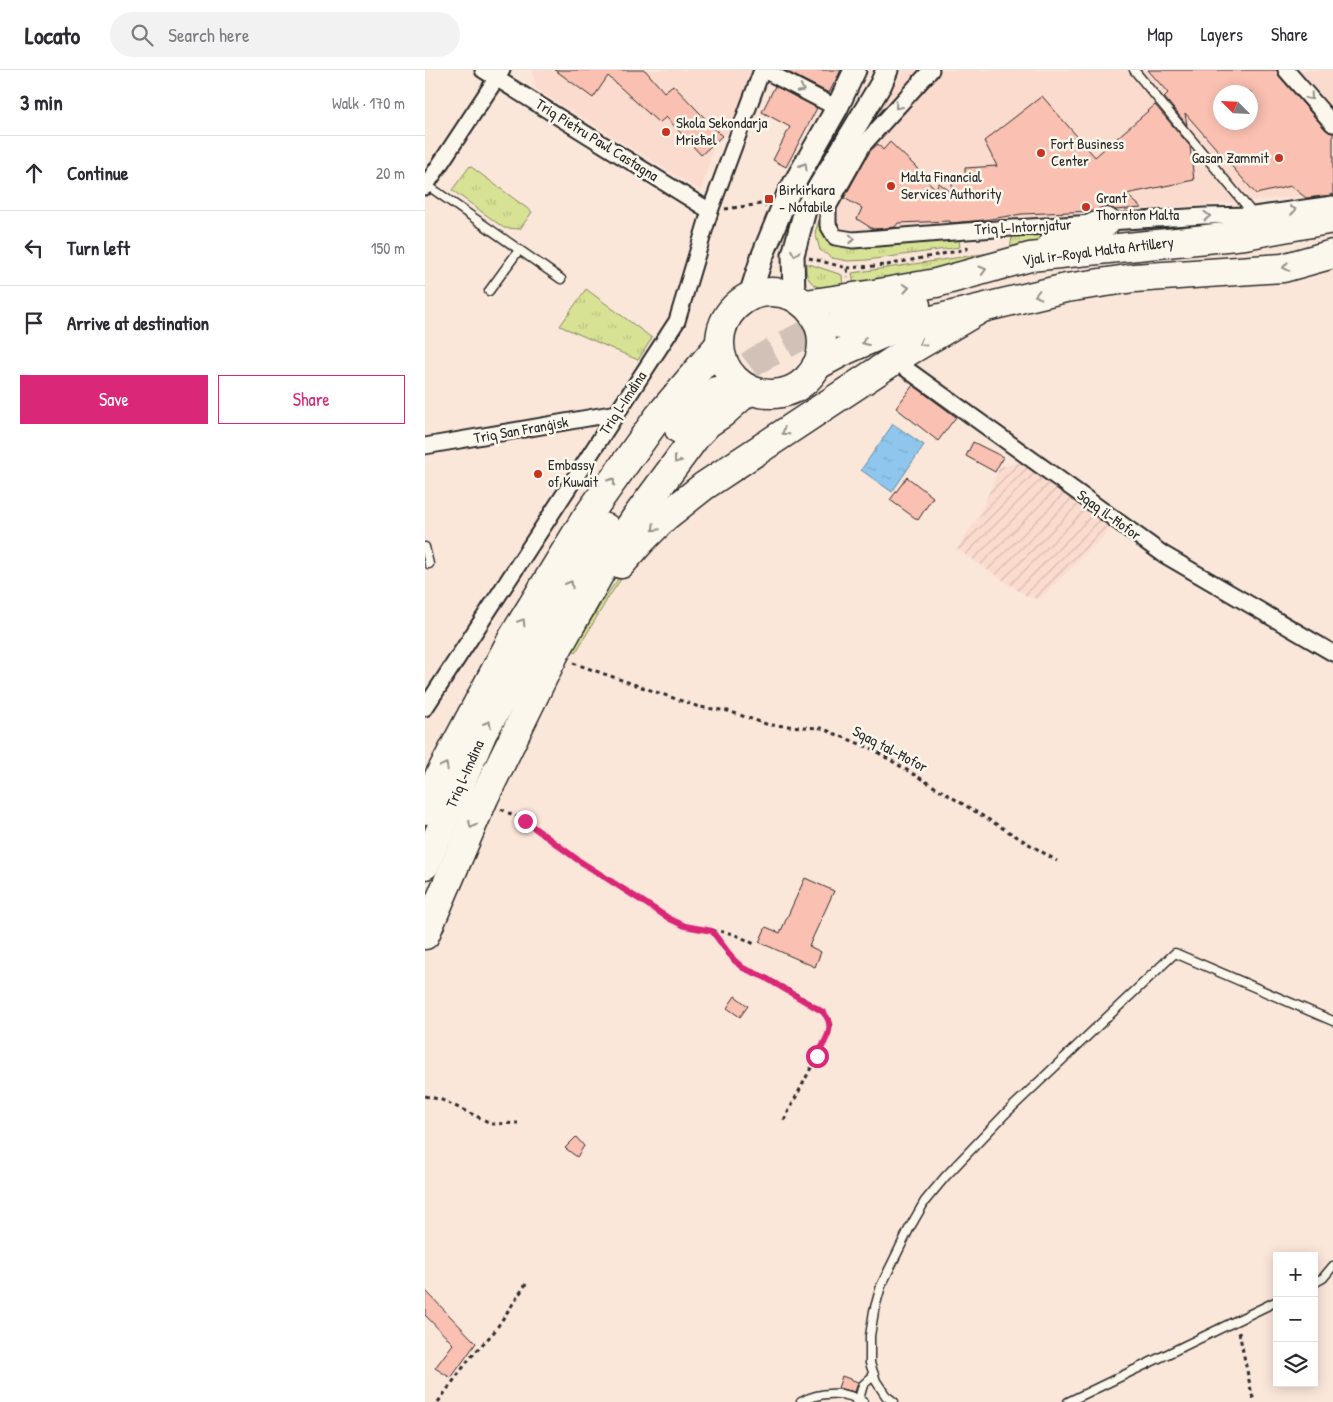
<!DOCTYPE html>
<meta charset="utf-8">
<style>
:root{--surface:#fff;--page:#f2f2f3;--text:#2b2b33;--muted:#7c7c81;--line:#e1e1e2;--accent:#db2777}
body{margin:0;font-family:"Patrick Hand",sans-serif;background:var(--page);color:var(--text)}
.controls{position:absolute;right:15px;bottom:15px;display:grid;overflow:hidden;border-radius:0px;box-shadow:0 2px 12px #0003}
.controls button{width:45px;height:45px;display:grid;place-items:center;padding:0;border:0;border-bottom:1px solid var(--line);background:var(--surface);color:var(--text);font:25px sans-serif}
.compass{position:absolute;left:788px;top:15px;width:45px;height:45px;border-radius:50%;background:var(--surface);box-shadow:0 2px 12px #0003;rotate:294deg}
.stop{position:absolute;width:15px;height:15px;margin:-11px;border:4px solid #db2777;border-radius:50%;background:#fff}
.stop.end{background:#db2777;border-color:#fff;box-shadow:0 1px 5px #0008}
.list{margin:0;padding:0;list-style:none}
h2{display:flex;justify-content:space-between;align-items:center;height:65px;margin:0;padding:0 20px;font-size:21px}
h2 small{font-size:16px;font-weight:400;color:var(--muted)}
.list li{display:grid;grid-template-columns:32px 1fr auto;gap:15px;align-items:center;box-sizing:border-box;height:75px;padding:0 20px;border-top:1px solid var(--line)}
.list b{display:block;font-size:19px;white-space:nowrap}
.list em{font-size:16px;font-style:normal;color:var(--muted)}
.actions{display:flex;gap:10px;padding:15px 20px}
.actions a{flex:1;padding:11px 0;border:1px solid var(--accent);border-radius:0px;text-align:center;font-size:18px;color:var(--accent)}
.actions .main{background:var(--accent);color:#fff}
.icon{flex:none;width:28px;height:28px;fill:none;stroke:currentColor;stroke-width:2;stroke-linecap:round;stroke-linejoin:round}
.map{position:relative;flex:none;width:908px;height:1332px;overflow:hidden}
header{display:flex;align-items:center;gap:30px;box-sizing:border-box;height:70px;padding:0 25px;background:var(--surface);border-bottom:1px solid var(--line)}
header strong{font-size:24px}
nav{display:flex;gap:28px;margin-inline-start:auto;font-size:18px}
.search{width:350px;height:45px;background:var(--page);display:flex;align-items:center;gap:12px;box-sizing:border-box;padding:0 18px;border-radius:28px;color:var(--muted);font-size:19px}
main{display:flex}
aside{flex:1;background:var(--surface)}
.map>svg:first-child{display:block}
.built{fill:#fbdbce;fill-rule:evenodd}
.industrial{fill:url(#industrial-furrows)}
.grass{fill:url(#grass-tufts);stroke:#818660}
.water{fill:url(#water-ripples);stroke:#66889f}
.building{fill:#fac0b1;stroke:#2b2b2b;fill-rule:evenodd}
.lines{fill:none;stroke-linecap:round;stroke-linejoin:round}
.highway-tunnel{stroke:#d1c1b7;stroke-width:28;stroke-dasharray:28 14;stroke-linecap:butt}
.lane-casing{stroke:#2b2b2b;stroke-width:11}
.street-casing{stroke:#2b2b2b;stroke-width:19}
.secondary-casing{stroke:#2b2b2b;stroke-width:25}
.highway-casing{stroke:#2b2b2b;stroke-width:31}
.path{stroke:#2b2b2b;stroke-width:3;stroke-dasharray:4 4;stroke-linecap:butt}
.lane{stroke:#fbf7ec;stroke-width:8}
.street{stroke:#fbf7ec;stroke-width:15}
.secondary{stroke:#fbf7ec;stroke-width:21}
.highway{stroke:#fbf7ec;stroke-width:28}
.oneway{stroke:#93918c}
.route{stroke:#db2777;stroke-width:6}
.poi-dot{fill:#c8321e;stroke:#fbf7ec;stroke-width:2}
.labels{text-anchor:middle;stroke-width:5;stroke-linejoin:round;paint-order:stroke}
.poi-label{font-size:15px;fill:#2b2b2b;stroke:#fbf7ec;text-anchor:start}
.street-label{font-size:15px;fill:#2b2b2b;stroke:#fbf7ec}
</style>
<header>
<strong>Locato</strong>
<div class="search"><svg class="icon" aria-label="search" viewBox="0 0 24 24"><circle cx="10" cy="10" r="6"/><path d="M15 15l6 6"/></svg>Search here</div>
<nav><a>Map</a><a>Layers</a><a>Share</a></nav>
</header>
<main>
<aside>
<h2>3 min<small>Walk · 170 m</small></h2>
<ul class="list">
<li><svg class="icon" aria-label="ahead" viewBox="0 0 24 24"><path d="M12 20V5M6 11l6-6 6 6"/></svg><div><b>Continue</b></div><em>20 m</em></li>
<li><svg class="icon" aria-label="left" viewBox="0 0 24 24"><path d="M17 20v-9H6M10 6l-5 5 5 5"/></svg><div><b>Turn left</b></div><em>150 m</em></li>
<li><svg class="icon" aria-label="arrive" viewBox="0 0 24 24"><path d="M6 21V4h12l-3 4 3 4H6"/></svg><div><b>Arrive at destination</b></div></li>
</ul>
<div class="actions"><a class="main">Save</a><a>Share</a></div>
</aside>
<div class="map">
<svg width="908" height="1332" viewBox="0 0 908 1332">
<defs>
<pattern id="industrial-furrows" width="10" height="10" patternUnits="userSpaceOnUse" patternTransform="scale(1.25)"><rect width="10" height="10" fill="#fbdbce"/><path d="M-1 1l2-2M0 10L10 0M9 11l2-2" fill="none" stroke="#d7bcb1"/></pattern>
<pattern id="grass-tufts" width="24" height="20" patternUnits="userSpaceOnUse" patternTransform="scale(1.25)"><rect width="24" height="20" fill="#d7e295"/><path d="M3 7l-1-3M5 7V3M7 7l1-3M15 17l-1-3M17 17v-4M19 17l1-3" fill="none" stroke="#b9c281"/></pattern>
<pattern id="water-ripples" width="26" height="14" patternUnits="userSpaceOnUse" patternTransform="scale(1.25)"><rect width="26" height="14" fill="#8ec6ed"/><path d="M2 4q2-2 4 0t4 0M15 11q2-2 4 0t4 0" fill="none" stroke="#7baacb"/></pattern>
</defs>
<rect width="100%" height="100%" fill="#fbe6da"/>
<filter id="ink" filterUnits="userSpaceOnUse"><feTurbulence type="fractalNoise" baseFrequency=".02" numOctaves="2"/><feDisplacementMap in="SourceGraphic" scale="10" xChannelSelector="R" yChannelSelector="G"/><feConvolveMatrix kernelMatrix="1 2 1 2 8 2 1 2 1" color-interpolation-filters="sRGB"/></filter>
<g filter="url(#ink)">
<!-- built -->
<g class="built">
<path d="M107,0h220l-19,58 -18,14 -14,49 -165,-102z"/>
<path d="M479,0h429v124l-485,40 -12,-3 -6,-37zM796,22h30v30h-30z"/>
</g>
<!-- industrial -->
<path class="industrial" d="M598,392l28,23 15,7 46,36 -73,71 -11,-2 -71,-48 22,-33 21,-49z"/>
<!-- grass -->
<g class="grass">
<path d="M45,96l62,46 -12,17 -16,-1 -52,-38z"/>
<path d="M398,140l-3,17 11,14 23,7 105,-8 1,7 -93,13 -19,1 -16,-3 -12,-8 -5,-18z"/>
<path d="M621,165l1,5 -34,14 -158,37 -3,-18 158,-23 2,-13z"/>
<path d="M381,193l36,12 1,15c-13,0 -31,0 -36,-15 -1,-3 -1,-8 -1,-12z"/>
<path d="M161,219l66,49 -14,22 -78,-34z"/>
<path d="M197,504l2,1 -16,23 -32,54 -3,-2 32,-53z"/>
</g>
<!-- water -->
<path class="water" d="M468,354l31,21 -32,47 -31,-22z"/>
<!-- building -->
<g class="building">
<path d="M130,0h90l19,22 9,-7 49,51 -21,19 -35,-38 -7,6 -51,-47 -15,22z"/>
<path d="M359,0h57l-12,23z"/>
<path d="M723,0h129l2,6 47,54 7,3v62l-27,3 -15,-12 -35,8 -71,-81 2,12 -23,-28 4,-4zM796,22h30v30h-30z"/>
<path d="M350,16l42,22 -31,59 -13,-7 17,-33 -28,-15z"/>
<path d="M617,26l53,61 60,-52 35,41 4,34 -68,14 16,14 -27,2 -8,-4 -14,5 -71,3 -38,6 -34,3v-2l-52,2 -3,4 -18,2h-4l-16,-10 5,-11 -18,-10 26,-47 8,-7 5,6 7,-8 26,25 5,8 15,14 3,-6 12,9 2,-13 12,-1v-10l32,-2 -13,-25z"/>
<path d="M488,315l43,32 -18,24 -42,-33z"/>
<path d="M548,372l30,15 -8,15 -29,-16z"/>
<path d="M482,407l26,20 -15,23 -28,-20z"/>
<path d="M380,808l29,13 -25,55 12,6 -6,15 -56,-25 7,-15 14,6z"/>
<path d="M310,926l13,10 -8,11 -13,-9z"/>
<path d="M151,1067l8,9 -7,11 -12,-9z"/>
<path d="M0,1220l51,53 -25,35 -16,-10 18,-24 -28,-29z"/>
<path d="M417,1306l16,6 -3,10 -17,-4z"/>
</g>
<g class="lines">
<!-- highway-tunnel -->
<path class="highway-tunnel" d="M291,321l41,-31 43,-23 40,-13"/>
<!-- lane casing -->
<g class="lane-casing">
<g id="lane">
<path d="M709,0l120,145"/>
<path d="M2,115l134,94"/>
<path d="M64,221l30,-41"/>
<path d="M0,477l4,17"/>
<path d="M889,1213l9,-5 10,-12"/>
<path d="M431,1331l3,-2 4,-14 11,-10"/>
<path d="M376,1332c18,-10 44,-12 62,0"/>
<path d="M469,1332l-8,-6 -10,-15 -6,-18v-27l4,-25 7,-25 28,-57 16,-28 20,-24 61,-64 169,-160 158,68"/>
<path d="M643,1332l209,-101"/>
</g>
</g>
<!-- street casing -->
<g class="street-casing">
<g id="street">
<path d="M58,0l227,141"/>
<path d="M339,0l73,38"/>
<path d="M506,0l-68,75 -35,62v18l7,12 18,3 113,-9 238,-15 50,-1 79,-11"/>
<path d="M861,0l47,54"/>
<path d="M0,117l77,-117"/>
<path d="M474,287l6,11 258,186 170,99"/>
<path d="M0,376l192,-33"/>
<path d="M0,638l252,-387 33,-110 52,-141"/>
</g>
</g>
<!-- secondary casing -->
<g class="secondary-casing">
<g id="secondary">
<path d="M325,225l12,-38 25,-61 50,-88 18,-38"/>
<path d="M369,226l-1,-41 12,-45 76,-126 6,-14"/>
</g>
</g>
<!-- highway casing -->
<g class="highway-casing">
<g id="highway">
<path d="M626,177l55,-25"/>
<circle cx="346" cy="273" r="51"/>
<path d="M381,234l68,-10 62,-11 94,-26 215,-22 88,-16"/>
<path d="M415,254l76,-19"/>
<path d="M391,296l30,-16 48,-21 172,-41 68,-10 149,-10 50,-14"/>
<path d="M254,359l37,-38"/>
<path d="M196,494l22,-25 22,-22 39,-31 195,-129 80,-47"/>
<path d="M0,740l11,-28 77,-145 71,-116 75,-105 60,-71"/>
<path d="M0,795l58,-133 92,-157 31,-47"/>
<path d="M0,865l59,-137 70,-143 54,-96 29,-43 60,-81 11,-12 15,-10 26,-23"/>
</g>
</g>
<!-- path -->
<g class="path">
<path d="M300,139l36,-5 5,1"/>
<path d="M384,188l38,10 1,9"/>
<path d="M422,198l40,-3 80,-16v-3"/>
<path d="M148,593l126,44 29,4 41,14 52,3 51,21 185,112"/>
<path d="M76,739l24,12 53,39 92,59 15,7 27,5c9,12 17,27 29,36 7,4 15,6 22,9 11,6 60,32 65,42 3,5 2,9 1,15l-47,91"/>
<path d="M287,861c18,0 29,6 44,14"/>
<path d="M0,1026l17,4 51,24 25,-1"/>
<path d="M814,1262l13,63 3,7"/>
<path d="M13,1332l32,-44 24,-26 32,-48"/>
</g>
<!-- lane -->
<use href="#lane" class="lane"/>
<!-- street -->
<use href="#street" class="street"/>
<!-- secondary -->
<use href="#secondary" class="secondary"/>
<!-- highway -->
<use href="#highway" class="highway"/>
</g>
<!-- one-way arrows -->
<defs><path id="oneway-chevron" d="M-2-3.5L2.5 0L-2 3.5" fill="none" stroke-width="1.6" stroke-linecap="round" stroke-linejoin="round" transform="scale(1.25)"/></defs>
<g class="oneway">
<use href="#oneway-chevron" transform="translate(376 19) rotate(27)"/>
<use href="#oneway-chevron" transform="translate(885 27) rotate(49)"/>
<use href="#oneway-chevron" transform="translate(473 36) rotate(132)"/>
<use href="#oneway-chevron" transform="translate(379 96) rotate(-60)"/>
<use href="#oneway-chevron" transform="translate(868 140) rotate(-8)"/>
<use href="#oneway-chevron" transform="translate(782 146) rotate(-2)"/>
<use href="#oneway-chevron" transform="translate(427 169) rotate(4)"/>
<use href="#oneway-chevron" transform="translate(370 183) rotate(99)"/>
<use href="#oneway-chevron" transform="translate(861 197) rotate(169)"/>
<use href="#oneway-chevron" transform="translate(558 200) rotate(-16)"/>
<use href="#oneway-chevron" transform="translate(481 218) rotate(-10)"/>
<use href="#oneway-chevron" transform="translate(613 225) rotate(166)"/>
<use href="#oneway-chevron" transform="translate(440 272) rotate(157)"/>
<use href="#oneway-chevron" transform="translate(497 273) rotate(149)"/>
<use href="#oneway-chevron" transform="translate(360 362) rotate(147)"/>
<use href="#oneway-chevron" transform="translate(252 390) rotate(126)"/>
<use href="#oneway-chevron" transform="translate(187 411) rotate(-55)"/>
<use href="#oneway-chevron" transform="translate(230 458) rotate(135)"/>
<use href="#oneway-chevron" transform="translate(145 514) rotate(-60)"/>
<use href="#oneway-chevron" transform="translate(97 552) rotate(-58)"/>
<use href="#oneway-chevron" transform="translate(63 654) rotate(-60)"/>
<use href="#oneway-chevron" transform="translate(20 696) rotate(-62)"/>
<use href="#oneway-chevron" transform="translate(47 755) rotate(113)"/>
</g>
</g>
<g class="lines" filter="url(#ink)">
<!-- route -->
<path class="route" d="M100,751l53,39 92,59 15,7 27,5 22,29 9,8 21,9 59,35c14,15 2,28 -6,44"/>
</g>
<!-- markers -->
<g class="poi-dot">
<circle cx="241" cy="62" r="5"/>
<circle cx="616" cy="83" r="5"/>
<circle cx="854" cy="88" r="5"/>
<circle cx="466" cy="116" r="5"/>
<rect x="339" y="124" width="10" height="10" rx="2.5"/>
<circle cx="661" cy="137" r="5"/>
<circle cx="113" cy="404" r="5"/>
</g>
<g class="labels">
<!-- poi labels -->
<g class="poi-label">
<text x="251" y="58">Skola Sekondarja<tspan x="251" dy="17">Mrieħel</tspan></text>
<text x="626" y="79">Fort Business<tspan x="626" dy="17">Center</tspan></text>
<text x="844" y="93" text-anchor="end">Gasan Zammit</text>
<text x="476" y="112">Malta Financial<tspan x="476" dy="17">Services Authority</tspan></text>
<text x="354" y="125">Birkirkara<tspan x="354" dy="17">- Notabile</tspan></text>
<text x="671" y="133">Grant<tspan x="671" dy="17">Thornton Malta</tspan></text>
<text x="123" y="400">Embassy<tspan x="123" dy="17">of Kuwait</tspan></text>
</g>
<!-- street labels -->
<g class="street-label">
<text transform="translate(172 70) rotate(32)" y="5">Triq Pietru Pawl Castagna</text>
<text transform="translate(598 157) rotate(-3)" y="5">Triq l-Intornjatur</text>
<text transform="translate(673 181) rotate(-7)" y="5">Vjal ir-Royal Malta Artillery</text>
<text transform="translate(198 333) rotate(-57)" y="5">Triq l-Imdina</text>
<text transform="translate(96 360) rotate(-10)" y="5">Triq San Franġisk</text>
<text transform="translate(684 445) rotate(36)" y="5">Sqaq il-Ħofor</text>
<text transform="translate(465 679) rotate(28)" y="5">Sqaq tal-Ħofor</text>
<text transform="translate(40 704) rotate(-66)" y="5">Triq l-Imdina</text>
</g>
</g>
</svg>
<div class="controls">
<button>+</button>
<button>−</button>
<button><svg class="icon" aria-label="layers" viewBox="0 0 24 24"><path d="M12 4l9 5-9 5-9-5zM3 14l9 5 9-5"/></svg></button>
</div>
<svg class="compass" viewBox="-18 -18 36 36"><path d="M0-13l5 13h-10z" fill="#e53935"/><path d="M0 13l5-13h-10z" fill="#7c7c81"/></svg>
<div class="stop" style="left:392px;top:986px"></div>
<div class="stop end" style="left:100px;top:751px"></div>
</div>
</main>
